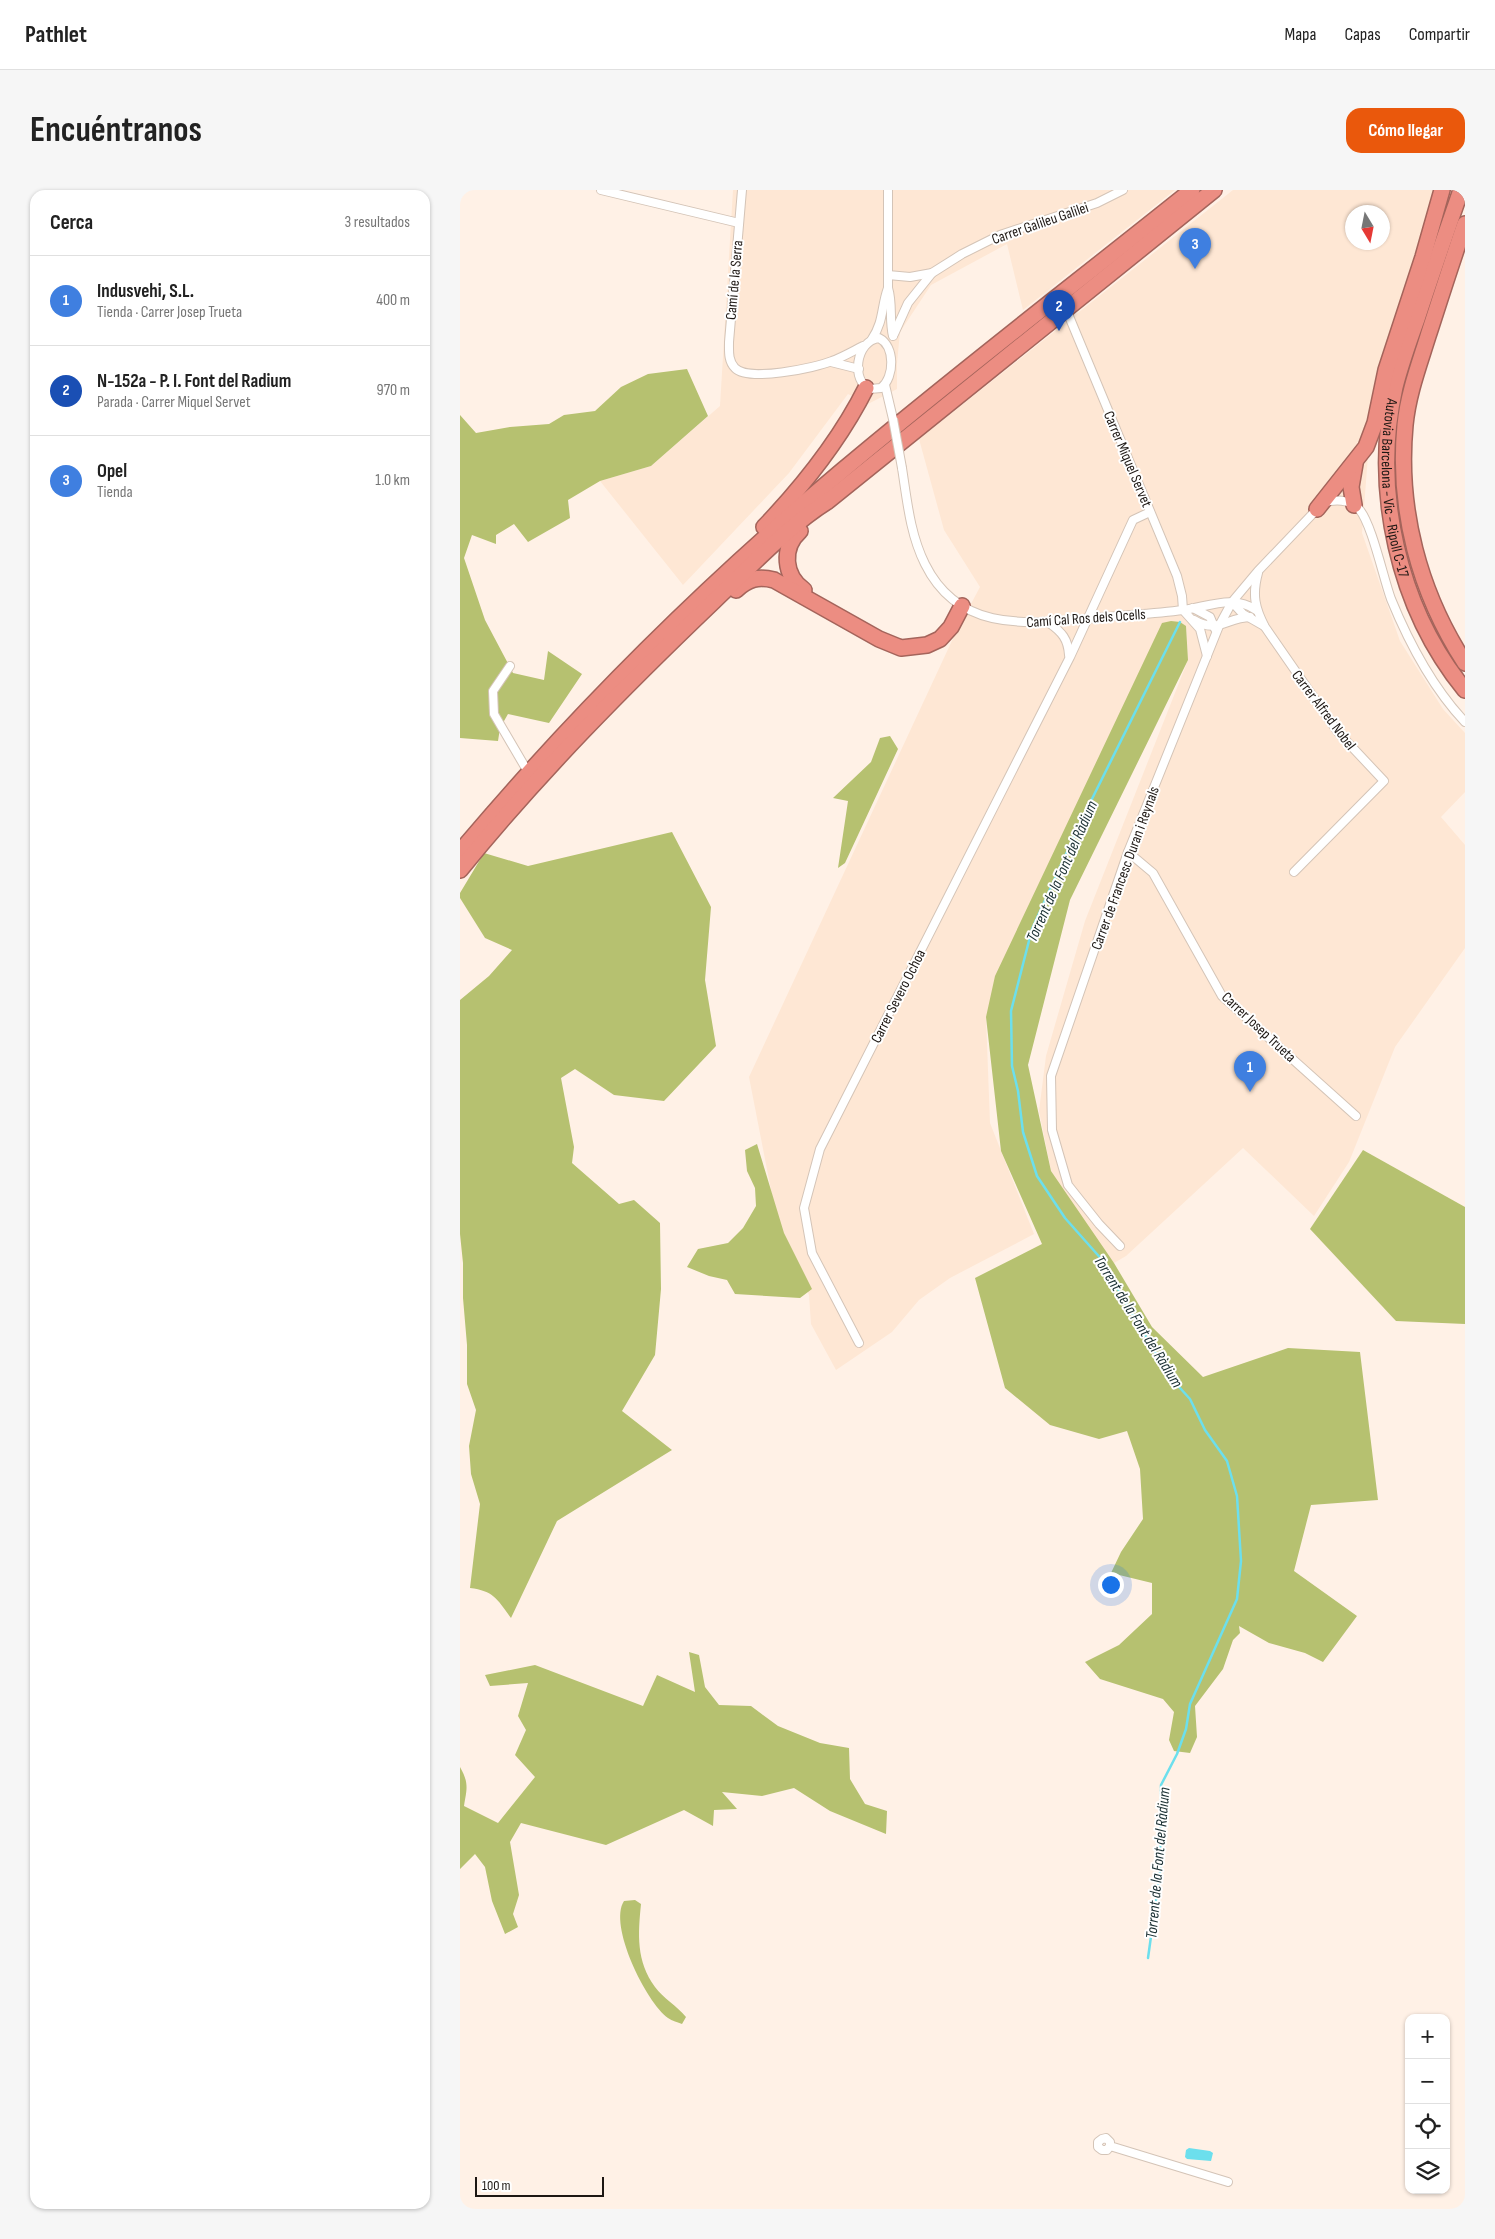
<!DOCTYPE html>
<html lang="es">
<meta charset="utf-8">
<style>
:root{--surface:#fff;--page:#f6f6f6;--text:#222;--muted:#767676;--line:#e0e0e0;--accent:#ea580c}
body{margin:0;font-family:"Sofia Sans Condensed",sans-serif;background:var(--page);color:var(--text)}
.controls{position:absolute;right:15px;bottom:15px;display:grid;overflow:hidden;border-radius:10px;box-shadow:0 1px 4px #0004}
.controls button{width:45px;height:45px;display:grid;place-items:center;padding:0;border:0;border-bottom:1px solid var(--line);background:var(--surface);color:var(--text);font:25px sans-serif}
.compass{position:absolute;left:885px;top:15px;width:45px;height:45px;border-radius:50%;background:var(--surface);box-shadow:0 1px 4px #0004;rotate:170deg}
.scale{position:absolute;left:15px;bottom:12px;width:129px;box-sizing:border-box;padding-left:5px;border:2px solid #1d1713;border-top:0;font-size:14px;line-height:18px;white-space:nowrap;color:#1d1713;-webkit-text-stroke:4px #fff;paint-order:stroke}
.you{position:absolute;left:650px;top:1394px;width:18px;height:18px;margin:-12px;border:4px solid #fff;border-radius:50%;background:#1a73e8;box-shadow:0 0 0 8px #1a73e833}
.badge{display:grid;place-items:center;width:32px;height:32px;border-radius:50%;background:var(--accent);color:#fff;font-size:16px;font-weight:700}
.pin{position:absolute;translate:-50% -41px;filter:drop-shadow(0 1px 2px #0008)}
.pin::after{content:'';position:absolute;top:26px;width:18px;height:15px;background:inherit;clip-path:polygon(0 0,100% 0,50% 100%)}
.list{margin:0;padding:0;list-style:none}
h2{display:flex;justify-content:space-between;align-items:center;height:65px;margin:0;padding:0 20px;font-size:21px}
h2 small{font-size:16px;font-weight:400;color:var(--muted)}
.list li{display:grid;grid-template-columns:32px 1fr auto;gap:15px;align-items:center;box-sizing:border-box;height:90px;padding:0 20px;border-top:1px solid var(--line)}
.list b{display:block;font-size:19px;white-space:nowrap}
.list p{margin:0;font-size:16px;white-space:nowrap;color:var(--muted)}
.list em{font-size:16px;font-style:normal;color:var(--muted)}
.icon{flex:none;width:28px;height:28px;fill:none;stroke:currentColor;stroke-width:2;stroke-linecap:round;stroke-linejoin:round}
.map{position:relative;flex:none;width:1005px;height:2019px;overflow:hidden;border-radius:15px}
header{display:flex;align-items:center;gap:30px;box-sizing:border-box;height:70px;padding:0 25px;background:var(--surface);border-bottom:1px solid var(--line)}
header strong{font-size:24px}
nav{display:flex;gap:28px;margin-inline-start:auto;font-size:18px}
.intro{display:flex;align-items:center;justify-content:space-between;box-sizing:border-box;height:120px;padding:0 30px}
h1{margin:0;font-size:35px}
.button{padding:12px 22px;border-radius:15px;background:var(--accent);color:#fff;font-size:18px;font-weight:700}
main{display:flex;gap:30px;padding:0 30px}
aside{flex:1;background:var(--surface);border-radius:15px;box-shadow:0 1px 4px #0004}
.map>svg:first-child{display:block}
.built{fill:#fee7d4;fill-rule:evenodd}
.forest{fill:#b6c170}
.water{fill:#6cdfed}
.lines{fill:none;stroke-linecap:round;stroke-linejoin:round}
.stream{stroke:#6cdfed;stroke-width:2.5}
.street-casing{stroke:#d4c4b7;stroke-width:10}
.highway-casing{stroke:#a4645b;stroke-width:18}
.street{stroke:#fff;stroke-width:8}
.highway{stroke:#ec8d82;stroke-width:15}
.street-bridge-casing{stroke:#d4c4b7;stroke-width:10;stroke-linecap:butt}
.street-bridge{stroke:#fff;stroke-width:8}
.labels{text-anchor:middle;stroke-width:4;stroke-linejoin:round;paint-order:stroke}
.street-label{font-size:15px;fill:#1d1713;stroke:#fff}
.water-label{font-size:16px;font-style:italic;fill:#1b3033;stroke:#fff}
</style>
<header>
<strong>Pathlet</strong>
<nav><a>Mapa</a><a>Capas</a><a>Compartir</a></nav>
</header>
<div class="intro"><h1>Encuéntranos</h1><a class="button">Cómo llegar</a></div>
<main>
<aside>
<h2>Cerca<small>3 resultados</small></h2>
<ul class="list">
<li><span class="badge" style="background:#3f7fe0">1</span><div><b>Indusvehi, S.L.</b><p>Tienda · Carrer Josep Trueta</p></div><em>400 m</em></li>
<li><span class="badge" style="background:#1a4fb4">2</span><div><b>N-152a - P. I. Font del Radium</b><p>Parada · Carrer Miquel Servet</p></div><em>970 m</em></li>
<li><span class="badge" style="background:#3f7fe0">3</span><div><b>Opel</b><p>Tienda</p></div><em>1.0 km</em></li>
</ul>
</aside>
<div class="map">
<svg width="1005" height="2019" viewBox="0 0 1005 2019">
<rect width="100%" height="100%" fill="#fff1e6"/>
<!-- built -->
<g class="built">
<path d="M273,0h442l-152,120 -16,-66 -76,41 -31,47 -3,31v26l-29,15 -20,-10 -59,79 -106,112 -83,-104 51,-15 69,-60z"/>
<path d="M773,0h203l-66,240 -8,103 38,108 43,68 22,24v59l-24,25 24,28v103l-70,99 -46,115 -35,54 -71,-68 -117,108 -12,7 -42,-51 -21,-41 -12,-60 7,-55 39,-135 103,-261 -2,-34 -200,391 4,106 44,111 -84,44 -31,22 -27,32 -56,38 -25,-46 -2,-29 -29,-59 -31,-159 207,-445 24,-45 -36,-57 -25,-91zM892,22h30v30h-30z"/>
</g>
<!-- forest -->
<g class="forest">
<path d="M227,179l21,47 -57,50 -51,15 -32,19 2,18 -42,24 -14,-18 -18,11v9l-24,-9 -8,23 21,62 28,53 31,7 4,-29 34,23 -33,49 -41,-9 -8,14 -2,13 -38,-3v-323l16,18 34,-6 39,-3 15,-9 31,-4 26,-24 27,-13z"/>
<path d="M711,431l9,1 6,4 2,34 -118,240 -42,165 23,106 63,92 38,64 51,50 85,-29 72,4 18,148 -67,5 -17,66 63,45 -34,46 -18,-9 -36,-10 -30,-17 1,7 -7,7 -10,29 -28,37 2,31 -7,16 -16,-2 -5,-11 5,-28 -11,-13 -63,-20 -15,-17 34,-17 33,-31v-31l-41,-10 10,-21 22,-33 -3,-50 -13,-38 -28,8 -49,-14 -45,-37 -30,-110 67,-34 -41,-93 -15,-134 9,-41 167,-353z"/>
<path d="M430,546l8,13 -53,114 -7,5 10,-67 -15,-3 38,-36 9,-24z"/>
<path d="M212,642l39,75 -6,73 11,66 -52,55 -50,-6 -39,-26 -14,9 13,69 -2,16 47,41 15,-4 26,23 1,66 -6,66 -33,56 50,39 -115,71 -46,97c-14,-19 -17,-27 -41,-30l10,-84 -9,-30 -2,-28 7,-36 -9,-26v-39l-4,-47v-35l-3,-29v-234l29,-24 23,-26 -27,-12 -25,-40v-5l24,-40 44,13z"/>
<path d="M297,954l27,89 28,56 -12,9 -65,-4 -8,-14 -18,-4 -22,-9 11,-18 30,-6 15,-15 13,-22 -1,-18 -8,-17 -2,-21z"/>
<path d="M903,960l102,57v117l-69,-3 -86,-92z"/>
<path d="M229,1462l10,3 6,32 14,18 32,1 27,20 42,17 29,5 1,31 15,25 22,7 -1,23 -56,-23 -36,-23 -32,8 -40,-4 15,17 -23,1 -1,16 -29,-16 -78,35 -85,-22 -11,19 9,53 -6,19 5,13 -13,7 -13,-33 -7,-34 -10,-13 -15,15v-102c9,16 7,21 4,39l34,17 37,-46 -20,-22 11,-25 -8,-14 10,-33 -38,3 -5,-11 50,-10 108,41 14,-31 38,17z"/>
<path d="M175,1710l6,4c-3,30 -5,57 14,83 8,11 22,19 31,30l-4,7c-4,-2 -10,-3 -14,-6 -22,-16 -60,-93 -44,-117z"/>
</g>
<!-- water -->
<path class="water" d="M729,1958l21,3 3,2 -2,8 -24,-2 -2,-2 1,-7z"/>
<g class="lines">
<!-- stream -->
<path class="stream" d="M688,1768l12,-86 1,-87 16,-31 9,-25 4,-25 47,-105 4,-38 -4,-65 -10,-35 -22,-31 -15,-31 -20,-22 -49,-82 -17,-33 -39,-44 -28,-42 -14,-44 -5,-41 -6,-25 -1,-55 21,-82 49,-108 99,-199"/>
<!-- street casing -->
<g class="street-casing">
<g id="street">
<path d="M141,0l138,33"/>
<path d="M282,0l-13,152c0,9 -1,19 6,26 13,14 80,0 97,-7 11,-4 21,-10 31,-15"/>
<path d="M428,0v98c5,16 1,32 5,48"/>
<path d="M428,85l22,2 22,-4 30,-19 38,-19 97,-32 26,-13"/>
<path d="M606,119l111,267 5,20 1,14"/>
<path d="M434,144l14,-31 24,-30"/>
<path d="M419,148c16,8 16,39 2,50l-11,1c-19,-7 -15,-48 9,-51z"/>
<path d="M412,149c12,-18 9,-32 16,-51"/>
<path d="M371,172l28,7"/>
<path d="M425,195l8,34"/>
<path d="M442,278c5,32 8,66 23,96 35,71 106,59 171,54 29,-3 58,-4 87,-8 24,-3 51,-16 73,0"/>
<path d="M798,383c-6,22 -3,35 7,54l72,104 47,50 -90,91"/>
<path d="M772,412l11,12 21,12"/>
<path d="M733,418l17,9 5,12"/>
<path d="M723,420l17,19 7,27"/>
<path d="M734,430c23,14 32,-2 56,-3"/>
<path d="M589,433c13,9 19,16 20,32"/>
<path d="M50,476l-17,25 1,23 34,58"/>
<path d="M668,662l25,21 69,123 134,120"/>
<path d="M660,1056l-21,-22 -31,-39 -16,-55 -1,-54 77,-224 91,-226 13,-24 26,-31 65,-68c11,-4 27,-4 36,6 13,15 24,68 32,90 18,44 41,88 74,123"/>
<path d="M399,1153l-47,-90 -8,-45 16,-59 250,-492 63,-137 17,-8"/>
<path d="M650,1956v-4l-4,-4 -4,1 -4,3v5l4,3h5l3,-4 118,36"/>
</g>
</g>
<!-- highway casing -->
<g class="highway-casing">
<g id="highway">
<path id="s1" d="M1001,0c-15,43 -30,86 -44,129 -8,22 -16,45 -22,68 -23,103 3,221 70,303"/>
<path d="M1005,34c-13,37 -25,75 -37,112 -9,29 -20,58 -23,89 -8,84 14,167 60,238"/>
<path d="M894,315l-3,-18 4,-23"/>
<path d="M857,319l49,-62 9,-24 11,-53 37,-113 19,-67"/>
<path d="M304,337c40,-42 76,-87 102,-139"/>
<path d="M340,341c-19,17 -16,45 4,59"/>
<path d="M276,400c12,-11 22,-14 38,-10l105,59 22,9 26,-3 13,-6 11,-12 11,-21"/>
<path d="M0,662c116,-138 245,-266 383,-382 114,-96 233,-187 349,-280"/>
<path d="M0,680c78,-96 165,-184 254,-269 34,-32 75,-76 114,-100l386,-311"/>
</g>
</g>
<!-- street -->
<use href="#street" class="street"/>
<!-- highway -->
<use href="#highway" class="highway"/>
<!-- street-bridge casing -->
<g class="street-bridge-casing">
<path id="street-bridge" d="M433,229l9,49"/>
</g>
<!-- street-bridge -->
<use href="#street-bridge" class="street-bridge"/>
</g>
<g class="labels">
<!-- street labels -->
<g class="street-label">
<text transform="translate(580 33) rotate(-19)" y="5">Carrer Galileu Galilei</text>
<text transform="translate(274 90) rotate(-85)" y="5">Camí de la Serra</text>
<text transform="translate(668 269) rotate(67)" y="5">Carrer Miquel Servet</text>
<text dy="5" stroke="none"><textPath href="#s1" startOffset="310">Autovia Barcelona - Vic - Ripoll C-17</textPath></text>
<text transform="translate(626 428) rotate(-4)" y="5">Camí Cal Ros dels Ocells</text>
<text transform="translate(864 520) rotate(53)" y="5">Carrer Alfred Nobel</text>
<text transform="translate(665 678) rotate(-70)" y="5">Carrer de Francesc Duran i Reynals</text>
<text transform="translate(438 806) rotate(-63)" y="5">Carrer Severo Ochoa</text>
<text transform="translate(799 837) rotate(43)" y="5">Carrer Josep Trueta</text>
</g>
<!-- water labels -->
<g class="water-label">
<text transform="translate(601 681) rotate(-66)" y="6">Torrent de la Font del Ràdium</text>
<text transform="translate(679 1131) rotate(58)" y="6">Torrent de la Font del Ràdium</text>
<text transform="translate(697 1673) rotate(-85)" y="6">Torrent de la Font del Ràdium</text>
</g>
</g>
</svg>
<div class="controls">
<button>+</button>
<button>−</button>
<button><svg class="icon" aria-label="locate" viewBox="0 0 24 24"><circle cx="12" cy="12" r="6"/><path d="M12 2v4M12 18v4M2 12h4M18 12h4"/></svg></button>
<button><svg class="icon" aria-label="layers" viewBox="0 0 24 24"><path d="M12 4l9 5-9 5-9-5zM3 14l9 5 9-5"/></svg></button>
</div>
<svg class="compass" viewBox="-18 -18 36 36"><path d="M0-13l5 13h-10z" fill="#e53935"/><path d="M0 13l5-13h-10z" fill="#767676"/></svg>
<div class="scale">100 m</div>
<div class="you"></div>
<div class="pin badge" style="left:790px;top:902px;background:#3f7fe0">1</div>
<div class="pin badge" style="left:599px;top:141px;background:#1a4fb4">2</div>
<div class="pin badge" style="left:735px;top:79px;background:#3f7fe0">3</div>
</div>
</main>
